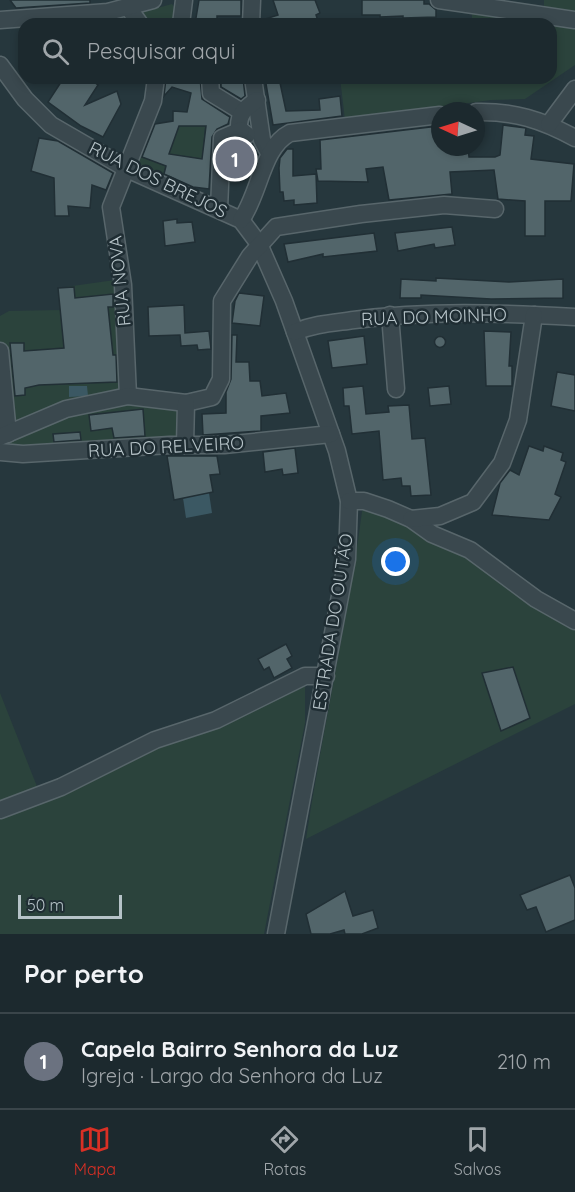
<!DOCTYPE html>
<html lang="pt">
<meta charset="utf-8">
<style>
:root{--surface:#1c292e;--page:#29353a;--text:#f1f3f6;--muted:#a0a6aa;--line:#3a454a;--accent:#d93025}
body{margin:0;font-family:Quicksand,sans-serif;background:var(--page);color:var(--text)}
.compass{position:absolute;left:431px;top:102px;width:54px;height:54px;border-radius:50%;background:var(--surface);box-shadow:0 3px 9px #0003;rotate:274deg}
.scale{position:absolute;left:18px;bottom:15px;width:104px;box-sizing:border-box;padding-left:6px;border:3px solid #b6c3c8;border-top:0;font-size:16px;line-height:21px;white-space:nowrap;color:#b6c3c8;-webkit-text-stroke:4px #1f2d33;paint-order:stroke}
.you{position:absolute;left:396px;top:562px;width:21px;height:21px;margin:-15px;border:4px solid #fff;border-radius:50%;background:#1a73e8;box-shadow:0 0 0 9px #1a73e833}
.badge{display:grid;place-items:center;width:39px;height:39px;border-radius:50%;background:var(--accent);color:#fff;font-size:20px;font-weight:700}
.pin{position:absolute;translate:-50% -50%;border:3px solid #fff;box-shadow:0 2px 6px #0006}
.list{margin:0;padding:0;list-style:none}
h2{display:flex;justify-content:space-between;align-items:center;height:78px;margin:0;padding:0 24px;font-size:26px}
h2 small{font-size:20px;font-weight:400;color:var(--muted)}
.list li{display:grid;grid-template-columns:39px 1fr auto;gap:18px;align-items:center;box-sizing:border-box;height:96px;padding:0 24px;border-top:2px solid var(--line)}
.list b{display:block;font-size:22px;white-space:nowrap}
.list p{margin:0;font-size:20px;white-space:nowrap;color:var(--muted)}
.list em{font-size:20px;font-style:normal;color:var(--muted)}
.icon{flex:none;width:33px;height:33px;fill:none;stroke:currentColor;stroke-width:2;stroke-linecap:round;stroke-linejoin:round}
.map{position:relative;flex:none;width:575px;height:934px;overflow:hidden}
.search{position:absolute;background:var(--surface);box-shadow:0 3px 9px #0003;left:18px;right:18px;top:18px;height:66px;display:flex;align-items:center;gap:15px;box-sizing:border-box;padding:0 21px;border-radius:18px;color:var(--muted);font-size:22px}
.sheet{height:174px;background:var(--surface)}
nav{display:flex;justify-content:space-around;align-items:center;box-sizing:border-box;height:84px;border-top:2px solid var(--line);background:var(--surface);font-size:16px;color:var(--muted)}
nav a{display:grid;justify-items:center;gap:3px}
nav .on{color:var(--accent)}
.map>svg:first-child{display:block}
.green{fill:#2b433c}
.water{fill:#3b5863}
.building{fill:#52656a;stroke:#212f35;stroke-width:1.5;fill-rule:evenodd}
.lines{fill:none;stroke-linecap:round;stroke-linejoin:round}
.minor-casing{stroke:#58666b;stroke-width:19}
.minor{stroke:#3a484e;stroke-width:16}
.labels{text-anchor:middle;stroke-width:5;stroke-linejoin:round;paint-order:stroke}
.street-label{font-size:18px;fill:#b6c3c8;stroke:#1f2d33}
</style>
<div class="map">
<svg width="575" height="934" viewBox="0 0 575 934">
<rect width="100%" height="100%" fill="#26373d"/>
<!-- green -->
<g class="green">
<path d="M544,0h31v65l-50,34 -34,1 -146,20 -5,-42h211v-54h-79v-18l72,9z"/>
<path d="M172,4l4,5 -1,15h-29l-6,-9 6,-4z"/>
<path d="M182,120l8,6h15l-4,45 -11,-2 2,-12 -23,-3 -7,24 -28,-7 6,-15 12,4 18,-10z"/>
<path d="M122,279l6,117 58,7 -1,42 -185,7v-136l9,-5 51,-1 -2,-22z"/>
<path d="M363,504l25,5 187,112v83l-269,135c17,-113 43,-223 57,-335z"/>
<path d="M305,674v49l-41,211h-264v-241l40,101z"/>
</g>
<!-- water -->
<g class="water">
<path d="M69,386h18l1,10 -19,1z"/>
<path d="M209,493l3,20 -26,5 -3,-20z"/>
</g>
<!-- building -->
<g class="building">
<path d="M10,0h80v3l-74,5z"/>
<path d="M199,0h42v16h-24v8h-22z"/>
<path d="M273,0h42l5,13 -4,2 3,9h-57v-4l16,-5z"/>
<path d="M362,0h62v4h5l7,6v7l-33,1v-2l-23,1v-2h-18z"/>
<path d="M81,78h7l10,7 -13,20 32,-14 4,13 -18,33 -22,-11 -33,-24 15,-23 6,4 3,-4 6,3z"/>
<path d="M166,78h34l2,21 28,18 -2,7 -11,5 -5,8 -3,52 -16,-2 -29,-13 2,-8 -24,-9 13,-33 18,-3v-10l14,1 4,-19 -19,-6 -8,9zM179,126h27l-4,33 -33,-5z"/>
<path d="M221,78h22l2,18 -4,3 -20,-12z"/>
<path d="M265,78h14l7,33 34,-1 -1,-11 21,-3 2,20 -69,9z"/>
<path d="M503,125l23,3 -1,7 9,1 -3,23 43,5 -3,37h-26v35h-20v-35l-27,-2 -4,-29 -44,2 2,22 -63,6 -6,-33 -17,2 2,13 -50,-1 -2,-12h5l-1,-29 119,-14 1,21h28l1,10h26l5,-2z"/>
<path d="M39,138l19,3 55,32 -7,17 -14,-5 -2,23 -22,-2 1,10h-14l-1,-38 -23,-7z"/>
<path d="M239,142l6,3v32h-14l1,-32z"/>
<path d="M287,149h6v27l23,-2 1,29 -23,2v-5l-10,1 -1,-9h-3l-1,-24 1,-10z"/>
<path d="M177,219v4l15,-1 3,20 -30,4 -2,-25z"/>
<path d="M452,227l3,18 -20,3 -1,-4 -36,7 -3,-18z"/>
<path d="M374,233l3,18 -54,6v-3l-35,8 -4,-18z"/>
<path d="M436,278l73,4 54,-3v19l-72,1 -70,-4v3h-21l1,-19 35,2z"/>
<path d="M74,287l1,11 38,-4v13h-5l5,48h3l1,27 -78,3 -14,3v7l-10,1 -5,-53h14v8l40,-3 -6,-60z"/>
<path d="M239,293l25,3 -4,30 -28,-3 3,-22z"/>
<path d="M184,305l1,28 24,-2 2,18 -13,1 -1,-5 -16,1 -1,-11 -31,1 -1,-29z"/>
<path d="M484,331l27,1 -2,34h3v20h-26z"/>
<path d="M232,335h5l-1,27h13l1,19h10l2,15 24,-3 4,20 -29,3v15l-58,4 -1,-21 24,-1v-21l5,-13z"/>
<path d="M364,336l3,28 -35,4 -4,-27z"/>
<circle cx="440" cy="342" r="5.5"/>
<path d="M557,372l18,3v36l-24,-5z"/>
<path d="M363,386l3,28 23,-2 -1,-6 21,-1 3,34 13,-1 6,57 -20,1 -1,-10h-8l-1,-8 -18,2 -4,-49 -27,3 -3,-28h-5l-1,-18z"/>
<path d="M449,386l2,18 -21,2 -2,-18z"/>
<path d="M143,409l2,27 -31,2 -2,-10 -21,3 -2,-16z"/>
<path d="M80,432l1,8 -27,2 -1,-8z"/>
<path d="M529,446l14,5 1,-5 19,7 -2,7 5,2 -11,32 6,3 -12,23 -57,-5 8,-32 10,-13 9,5z"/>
<path d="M295,448l3,25 -15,2 -1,-6 -17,3 -2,-20z"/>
<path d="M167,456h50l3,18 -10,1 3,17 -39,8z"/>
<path d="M286,644l6,12 -5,3 5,9 -18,10 -5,-11 -5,3 -6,-11z"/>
<path d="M513,667l17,51 -29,13 -19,-58z"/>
<path d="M570,875l5,13v32l-29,12 -10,-25 -9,3 -7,-15z"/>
<path d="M345,891l8,25 20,-6 5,18 -16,6h-17l-1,-4 -14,4h-19l-5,-20z"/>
</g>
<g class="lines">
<!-- minor casing -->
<g class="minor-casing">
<g id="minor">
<path d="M439,0l136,20"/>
<path d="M128,7l12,17"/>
<path d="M0,20l108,-8 45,-12"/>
<path d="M181,24l3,-24"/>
<path d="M251,24l1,-24"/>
<path d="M0,65l25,34 26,26 76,44 114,51 18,24 25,57 53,150 12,50 -2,58 -71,375"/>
<path d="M210,78l1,15 31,19"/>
<path d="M253,78l9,62 7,13"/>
<path d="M476,112c38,-1 66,8 99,26"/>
<path d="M549,124l26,-35"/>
<path d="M247,135l-8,-6c-1,-15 6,-21 18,-29"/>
<path d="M219,209l3,-71 19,-8"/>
<path d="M241,220c19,-27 21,-73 49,-87l150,-18"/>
<path d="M390,315l6,74"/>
<path d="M295,332c19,-8 38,-9 59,-12 73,-10 147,-7 221,-3"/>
<path d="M0,351l8,83"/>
<path d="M128,396l-5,-111 -12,-78 42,-106 3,-23"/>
<path d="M0,437l66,-28 62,-13 58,7 26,-6 9,-18 1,-78 28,-45 26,-29 85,-13 83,-9 51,4"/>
<path d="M185,445l1,-42"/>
<path d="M0,452l23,2 147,-9h54l107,-11"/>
<path d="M349,501h15l24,8 23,10 21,15 38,16 66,49 39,22"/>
<path d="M411,519l29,-3 33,-14 29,-39 16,-43 16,-105"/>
<path d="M0,810l61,-23 94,-47 61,-20 89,-44h21"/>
</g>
</g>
<!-- minor -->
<use href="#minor" class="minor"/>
</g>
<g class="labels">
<!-- street labels -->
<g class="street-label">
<text transform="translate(158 180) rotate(26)" y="6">RUA DOS BREJOS</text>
<text transform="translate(120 281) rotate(-96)" y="6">RUA NOVA</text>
<text transform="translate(434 317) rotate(-2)" y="6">RUA DO MOINHO</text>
<text transform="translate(166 447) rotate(-3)" y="6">RUA DO RELVEIRO</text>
<text transform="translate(333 622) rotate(-81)" y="6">ESTRADA DO OUTÃO</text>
</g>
</g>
</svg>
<svg class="compass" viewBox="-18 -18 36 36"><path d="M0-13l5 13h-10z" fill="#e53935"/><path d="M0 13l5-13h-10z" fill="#a0a6aa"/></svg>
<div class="scale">50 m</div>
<div class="you"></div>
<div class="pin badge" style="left:235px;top:159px;background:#6b7280">1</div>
<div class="search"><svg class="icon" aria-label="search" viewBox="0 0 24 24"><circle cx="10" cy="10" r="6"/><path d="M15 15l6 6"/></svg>Pesquisar aqui</div>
</div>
<section class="sheet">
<h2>Por perto<small></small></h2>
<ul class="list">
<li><span class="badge" style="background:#6b7280">1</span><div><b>Capela Bairro Senhora da Luz</b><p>Igreja · Largo da Senhora da Luz</p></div><em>210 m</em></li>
</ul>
</section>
<nav>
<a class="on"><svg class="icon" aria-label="map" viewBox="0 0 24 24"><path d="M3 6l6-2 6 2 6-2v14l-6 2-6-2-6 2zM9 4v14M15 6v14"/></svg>Mapa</a>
<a><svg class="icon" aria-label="directions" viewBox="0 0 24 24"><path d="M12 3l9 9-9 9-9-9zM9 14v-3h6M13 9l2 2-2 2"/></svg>Rotas</a>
<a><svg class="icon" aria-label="saved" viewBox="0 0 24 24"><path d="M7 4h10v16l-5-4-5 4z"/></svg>Salvos</a>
</nav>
